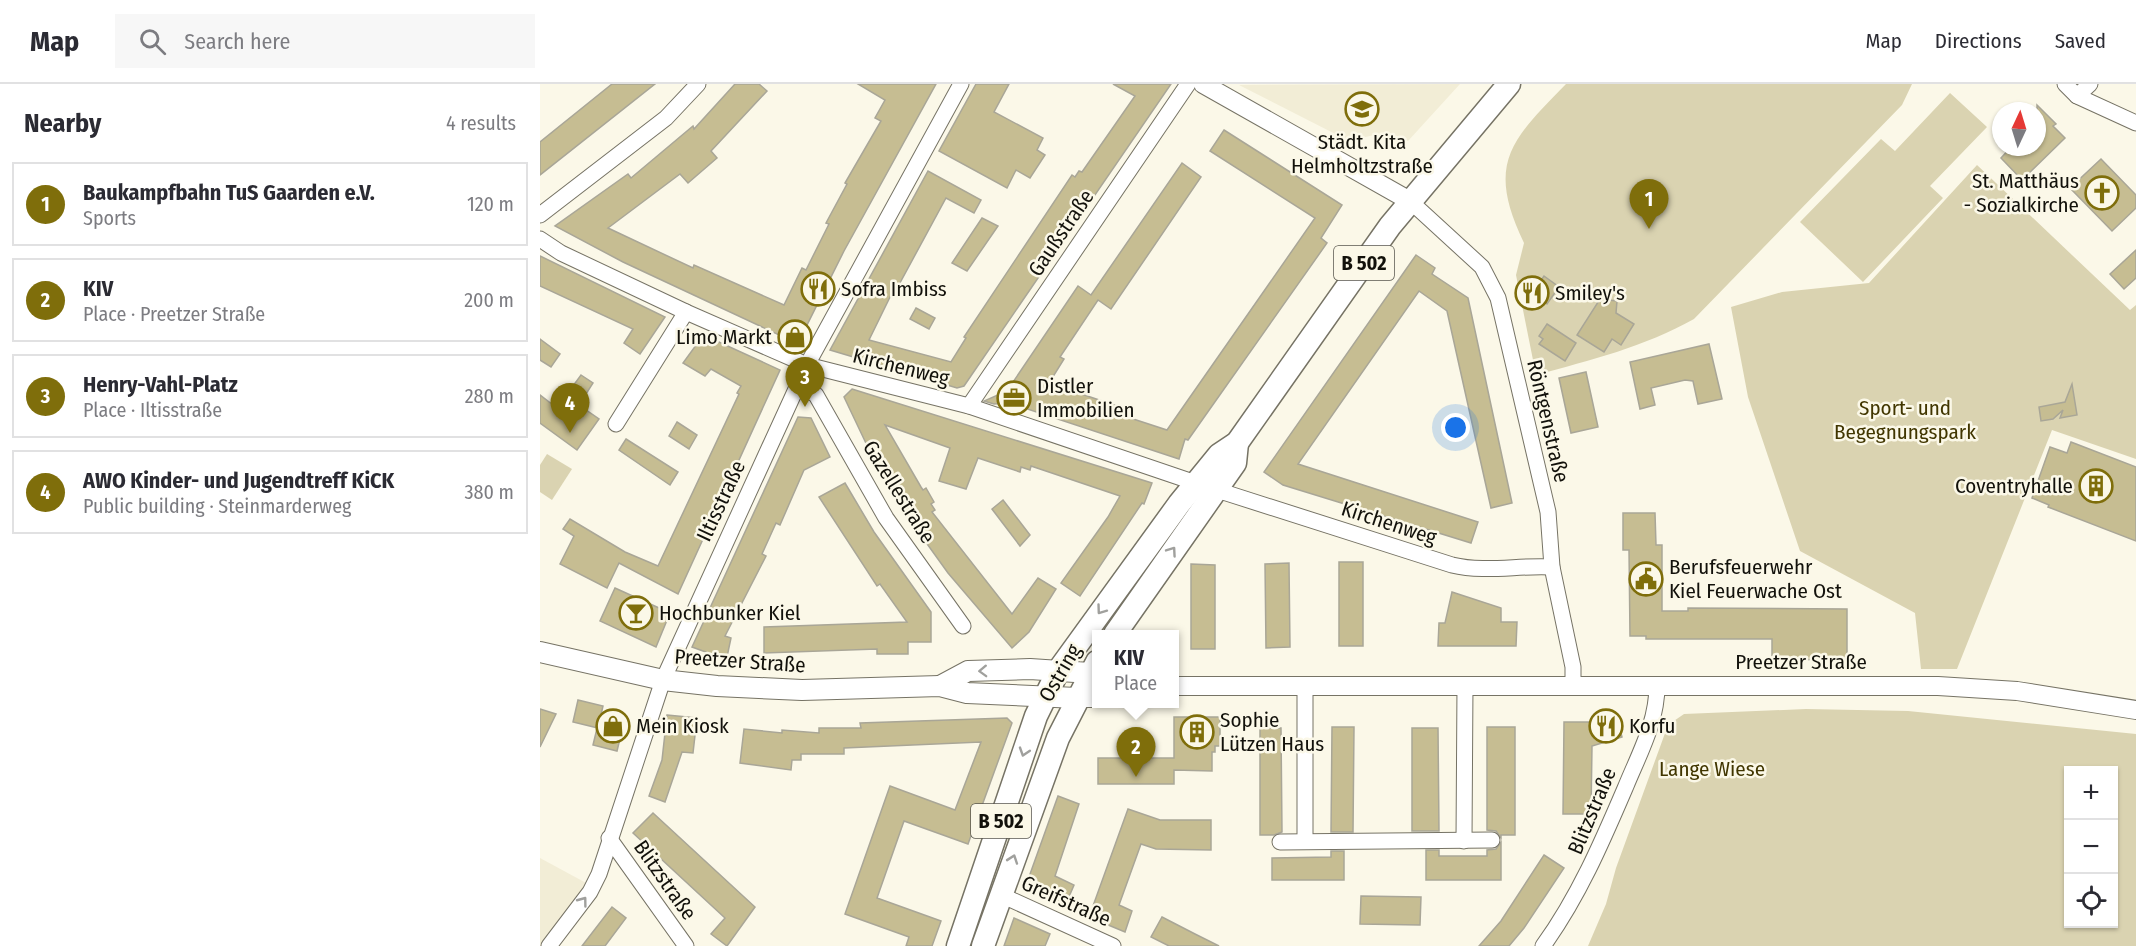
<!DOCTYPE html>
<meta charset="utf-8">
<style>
:root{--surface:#fff;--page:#f7f7f7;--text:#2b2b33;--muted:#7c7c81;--line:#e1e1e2;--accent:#7f6e0b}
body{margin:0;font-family:"Fira Sans Condensed",sans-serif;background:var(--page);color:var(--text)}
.controls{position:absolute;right:18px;bottom:18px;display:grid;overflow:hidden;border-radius:0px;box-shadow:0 2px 4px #0004}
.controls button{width:54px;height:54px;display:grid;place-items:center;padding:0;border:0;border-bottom:2px solid var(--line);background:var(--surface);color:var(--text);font:30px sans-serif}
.compass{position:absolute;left:1452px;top:18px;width:54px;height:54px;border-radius:50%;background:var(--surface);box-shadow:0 2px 4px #0004;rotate:4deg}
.you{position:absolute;left:916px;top:344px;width:21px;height:21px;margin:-15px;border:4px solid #fff;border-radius:50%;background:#1a73e8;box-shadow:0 0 0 9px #1a73e833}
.badge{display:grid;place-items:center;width:39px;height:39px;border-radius:50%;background:var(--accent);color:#fff;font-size:20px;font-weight:700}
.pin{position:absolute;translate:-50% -50px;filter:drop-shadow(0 2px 3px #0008)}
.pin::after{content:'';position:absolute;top:32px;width:21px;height:18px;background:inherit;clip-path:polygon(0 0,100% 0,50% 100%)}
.popup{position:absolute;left:552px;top:546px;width:87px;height:78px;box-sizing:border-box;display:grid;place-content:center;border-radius:0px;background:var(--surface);filter:drop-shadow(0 2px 4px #0005);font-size:20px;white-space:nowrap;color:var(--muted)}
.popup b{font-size:22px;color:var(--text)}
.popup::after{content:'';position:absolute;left:50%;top:100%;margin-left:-12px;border:12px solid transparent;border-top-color:var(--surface)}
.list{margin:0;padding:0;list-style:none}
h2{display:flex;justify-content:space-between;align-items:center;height:78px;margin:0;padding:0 24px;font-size:26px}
h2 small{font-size:20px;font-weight:400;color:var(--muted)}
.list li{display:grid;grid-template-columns:39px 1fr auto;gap:18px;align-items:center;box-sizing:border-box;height:84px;margin:0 12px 12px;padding:0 12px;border:2px solid var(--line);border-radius:0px}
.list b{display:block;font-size:22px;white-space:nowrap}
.list p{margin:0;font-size:20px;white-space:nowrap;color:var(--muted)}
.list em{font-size:20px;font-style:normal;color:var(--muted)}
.icon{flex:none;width:33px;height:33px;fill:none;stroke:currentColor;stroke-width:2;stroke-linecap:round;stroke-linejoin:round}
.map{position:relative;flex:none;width:1596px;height:862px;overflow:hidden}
header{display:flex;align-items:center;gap:36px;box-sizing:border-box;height:84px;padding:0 30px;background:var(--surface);border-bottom:2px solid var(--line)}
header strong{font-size:28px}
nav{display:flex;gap:33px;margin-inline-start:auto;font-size:21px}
.search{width:420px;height:54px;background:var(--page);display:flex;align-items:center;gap:15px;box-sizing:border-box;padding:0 21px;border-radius:0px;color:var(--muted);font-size:22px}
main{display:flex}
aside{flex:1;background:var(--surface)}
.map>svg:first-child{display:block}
.built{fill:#f2edd6}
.green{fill:#dad3b1;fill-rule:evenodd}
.building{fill:#c6bd92;stroke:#a9a697;stroke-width:1.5}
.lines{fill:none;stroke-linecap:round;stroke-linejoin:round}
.minor-casing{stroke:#767365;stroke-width:17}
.tertiary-casing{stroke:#767365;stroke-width:20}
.secondary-casing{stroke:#767365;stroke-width:22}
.primary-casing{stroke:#767365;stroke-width:25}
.minor{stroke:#fff;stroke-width:15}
.tertiary{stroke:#fff;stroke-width:18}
.secondary{stroke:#fff;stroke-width:20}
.primary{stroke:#fff;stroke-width:22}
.oneway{stroke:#a0a09d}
.labels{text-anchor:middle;stroke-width:5;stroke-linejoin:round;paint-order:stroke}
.shield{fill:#fbf8e8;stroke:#58564d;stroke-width:1.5}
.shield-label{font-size:20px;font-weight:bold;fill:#12110b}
.poi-label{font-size:21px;fill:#12110b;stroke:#fbf8e8;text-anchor:start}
.street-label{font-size:21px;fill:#12110b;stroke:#fbf8e8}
.park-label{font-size:21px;fill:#413600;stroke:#fbf8e8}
</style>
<header>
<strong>Map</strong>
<div class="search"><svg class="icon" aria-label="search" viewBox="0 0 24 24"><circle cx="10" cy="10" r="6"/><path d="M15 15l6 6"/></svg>Search here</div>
<nav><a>Map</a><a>Directions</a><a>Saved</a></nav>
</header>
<main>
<aside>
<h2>Nearby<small>4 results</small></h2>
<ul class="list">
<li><span class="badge">1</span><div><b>Baukampfbahn TuS Gaarden e.V.</b><p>Sports</p></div><em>120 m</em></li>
<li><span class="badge">2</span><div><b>KIV</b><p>Place · Preetzer Straße</p></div><em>200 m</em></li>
<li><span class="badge">3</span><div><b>Henry-Vahl-Platz</b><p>Place · Iltisstraße</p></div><em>280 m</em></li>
<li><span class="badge">4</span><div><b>AWO Kinder- und Jugendtreff KiCK</b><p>Public building · Steinmarderweg</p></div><em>380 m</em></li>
</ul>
</aside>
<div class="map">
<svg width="1596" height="862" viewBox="0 0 1596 862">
<rect width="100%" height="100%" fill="#fbf8e8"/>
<!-- built -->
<g class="built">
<path d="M920,0l-52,57 -30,-7 -29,7 -110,-56z"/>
<path d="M0,774l48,26 -44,62h-4z"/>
</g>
<!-- green -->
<g class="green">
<path d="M1026,0h346l-10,21 -208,214c-50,28 -103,41 -158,56l-20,-100 8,-32c-38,-79 -14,-102 42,-159z"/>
<path d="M1410,9l37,34 -57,59 13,12 -80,84 -63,-60 81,-83 14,12z"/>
<path d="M1437,81l153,145 6,-5v154l-84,-29 -95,239h-36l-6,-56 -115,-62 -52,-154 -17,-90 51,-15 87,-9z"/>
<path d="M7,370l25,15 -20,31 -12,-8v-27z"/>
<path d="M1266,625l102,2 228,23v212h-548l18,-42 10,-36 52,-143 16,-11zM1528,686h46v154h-46z"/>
</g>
<!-- building -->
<g class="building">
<path d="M72,0h43l-115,91v-33z"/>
<path d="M195,0h24l8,7 -56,60 6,7 -29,25 -8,-9 -72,54 85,40 1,-3 90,40 18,-37 4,2 23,-46 -3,-1 21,-39 -2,-1 36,-62 -6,-3 10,-18 -27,-16h78l-92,167 -44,88 -8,2 -169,-79 -68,-36 73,-52 3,4 62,-52 1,3z"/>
<path d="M436,0h33l-15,28 49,26 -6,12 8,5 -15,23 -14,-8 -9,18 -68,-37z"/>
<path d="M573,0h58l-207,302 -7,2 -127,-38 98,-179 53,29 -7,13 -28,-15 -51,94 -2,-1 -24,49 82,22 15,-24 -2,-1 108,-162 3,2 4,-6 3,1 53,-76z"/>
<path d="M1497,21l19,19 -3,2 12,12 -43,42 -21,-22 10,-11h26z"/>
<path d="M684,46l118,75 -21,33 6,5 -139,197 -3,-1 -6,20 -170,-56 -15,1 -10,-3 23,-10 71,-105 13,9 91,-132 19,14 -90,132 -13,-9 -38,57 4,2 -15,24 68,23 -1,4 6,2 -1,3 46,15 148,-212 -105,-67z"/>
<path d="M1561,75l35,36v13l-24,23 -42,-43z"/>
<path d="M442,134l16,8 -31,45 -15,-8z"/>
<path d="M1596,166v28l-12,11 -14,-15z"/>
<path d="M876,171l19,13 -3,6 36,24 44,205 -21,5 -44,-197 -28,-20 -121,173 180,58 -7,21 -188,-58 -19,-13z"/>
<path d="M0,172l125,61 -25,37 -16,-11 9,-14 -93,-43z"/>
<path d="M1004,192l15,11 -12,17 -15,-11z"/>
<path d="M1060,215l17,2 -1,12 18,11 -13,21 -9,-6 -8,13 -27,-17z"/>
<path d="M376,224l19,10 -6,11 -19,-10z"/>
<path d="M1007,240l29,19 -11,18 -26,-17 4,-5 -4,-3z"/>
<path d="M162,253h6l72,33 -102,224 -59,-31 -12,25 -47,-24 14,-28 -11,-7 7,-10 55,33 33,14 81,-172 -2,-1 4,-7 -30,-17 -6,7 -22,-13z"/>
<path d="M0,255l20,15 -9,13 -11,-7z"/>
<path d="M1169,260l13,55 -24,5 -5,-23 -8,-1 -34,8 4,17 -15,4 -10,-47z"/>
<path d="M1046,288l12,55 -27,6 -12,-55z"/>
<path d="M41,291l12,8 -14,22 20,14 -22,31 -37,-27v-28l17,13z"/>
<path d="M1532,300l5,31 -17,3 3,-8 -10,9 -12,2 -2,-14 26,-5z"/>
<path d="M312,305l300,94 -8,21 -2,-1 -62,93 -19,-13 47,-66 12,-21 -89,-30 -1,4 -9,-3 -1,5 -42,-14 -12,31 -27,-8 11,-33 -65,-23 36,62 2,3 3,-2 8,14 -3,2 4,6 -3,2 80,102 26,-36 18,11 -27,43 -17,16 -64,-75 -51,-71 -15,-25 -38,-80z"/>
<path d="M258,333l13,1 19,39 -26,13 -24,55 -4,-2 -14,31 4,2 -41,80 6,2 -4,19 -13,-2 -22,-8z"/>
<path d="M137,338l20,13 -8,14 -20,-13z"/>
<path d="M86,355l52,33 -8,13 -51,-35z"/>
<path d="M1531,358l65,25v74l-88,-34 1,-2 -17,-7 18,-51 17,6z"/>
<path d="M305,399l29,49 57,80v30h-23v12h-31v-5l-113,4v-26l143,-5 -27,-38 -3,2 -58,-89z"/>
<path d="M463,416l27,35 -10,11 -28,-37z"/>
<path d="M1083,429h32l1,32h6v66h26v-3l159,1v50l-75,1v-21h-126v-3h-16l-1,-86h-6z"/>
<rect x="799" y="478" width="24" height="84"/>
<path d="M749,479l1,84 -24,1 -1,-84z"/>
<path d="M651,480l24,1v84h-24z"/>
<path d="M75,504l55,25 -14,34 -56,-26z"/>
<path d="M912,508l49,16v14h16l-1,24h-78l1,-23h6z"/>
<path d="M38,616l25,6 -5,22 -25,-6z"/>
<path d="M0,625l16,5 -16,33z"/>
<path d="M127,631l30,3 -4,35 -11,-1 -17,50 -16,-6 13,-36z"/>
<path d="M60,632l24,6 -7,29 -24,-6z"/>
<path d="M634,633h46v29h-5v6h-3v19l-38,-1v14h-76v-26h76z"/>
<path d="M467,634l5,5 -44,121 -64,-23 -27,77 64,23 -9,25h-26l3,-9 -64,-23 45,-128 65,24 26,-68 -137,6v6h-43v6h-9l-1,10 -51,-7 4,-34 38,4v-3l37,3v-5h42l-1,-5z"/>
<path d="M1024,638h54l4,15 -30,9 -1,68h-28z"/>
<path d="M792,643h22l-1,105h-22z"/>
<path d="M947,643h28v108h-14v3l-5,-7 -9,-1z"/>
<path d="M720,644h21l1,104 -8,3h-14z"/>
<path d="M872,644h26l1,103h-27z"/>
<path d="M518,712l21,8 -24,72 19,9 -9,21 -40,-18z"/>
<path d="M588,725l32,11h51v30l-55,-1 -15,-5 -22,61 13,6 -7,21 -36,-15z"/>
<path d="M113,729l102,94 -28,39 -16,-12 14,-16 -92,-85z"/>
<path d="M961,758v38h-75v-30h13v6h48v-6l9,-1z"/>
<path d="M791,767h13v29h-72v-22l59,-1z"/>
<path d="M1004,771l20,13 -40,60 -15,18h-30l22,-25z"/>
<path d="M821,812l60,1 -1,28 -60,-1z"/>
<path d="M72,823l14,11 -21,28h-23z"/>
<path d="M622,833l33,17 24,12h-50l-18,-9z"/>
<path d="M474,834l36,16 -5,12h-41z"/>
</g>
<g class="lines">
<!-- minor casing -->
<g class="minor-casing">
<g id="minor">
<path d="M1525,0l12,12 59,27"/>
<path d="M1537,12l13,-12"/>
<path d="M870,117l72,66 16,31 50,214 4,55 21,100v18"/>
<path d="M0,131l126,-97 32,-34"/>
<path d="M0,155l21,14 125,59 121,53 162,41 227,77"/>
<path d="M258,300l18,11 70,123 77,108"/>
<path d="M429,322l219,-322"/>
<path d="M76,340l70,-112"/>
<path d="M677,406l235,75c33,8 66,0 100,2"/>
<path d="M765,601v156"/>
<path d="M69,754l77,108"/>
<path d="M924,757l1,-156"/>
<path d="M740,758l212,-2"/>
<path d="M461,811l112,51"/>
<path d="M9,862l41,-54 9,-18 64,-194 144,-315 154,-281"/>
<path d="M1003,862c36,-50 59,-104 83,-160 14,-34 31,-64 31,-101"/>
</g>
</g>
<!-- tertiary casing -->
<g class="tertiary-casing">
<g id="tertiary">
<path d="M663,0l207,117"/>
<path d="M635,602h763l79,5 119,19"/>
<path d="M537,614h20"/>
</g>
</g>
<!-- secondary casing -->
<g class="secondary-casing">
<g id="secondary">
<path d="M0,568l123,28 54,6 85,4 138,-4 27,7 110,5"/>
<path d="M400,602l28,-15 62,-2 60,4"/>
</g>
</g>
<!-- primary casing -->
<g class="primary-casing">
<g id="primary">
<path d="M575,550l120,-171 2,-20"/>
<path d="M418,862l78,-230 22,-45 121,-167 40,-49 18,-12 153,-217 119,-142"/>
<path d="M443,862l75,-208 39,-76"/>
</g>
</g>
<!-- minor -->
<use href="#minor" class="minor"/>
<!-- tertiary -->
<use href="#tertiary" class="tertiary"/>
<!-- secondary -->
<use href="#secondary" class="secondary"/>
<!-- primary -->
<use href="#primary" class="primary"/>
</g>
<!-- one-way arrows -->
<defs><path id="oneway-chevron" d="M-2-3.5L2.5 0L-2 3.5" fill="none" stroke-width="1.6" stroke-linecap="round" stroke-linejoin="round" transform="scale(1.5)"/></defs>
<g class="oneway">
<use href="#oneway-chevron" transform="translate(632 467) rotate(-55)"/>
<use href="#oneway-chevron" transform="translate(561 526) rotate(126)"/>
<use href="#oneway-chevron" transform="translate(443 587) rotate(178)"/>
<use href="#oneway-chevron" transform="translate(484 668) rotate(108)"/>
<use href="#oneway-chevron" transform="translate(473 775) rotate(-71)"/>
<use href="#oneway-chevron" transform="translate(43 817) rotate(-53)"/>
</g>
<!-- icons -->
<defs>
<g id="school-ring" transform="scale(1.725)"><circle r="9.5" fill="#fbf8e8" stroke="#7f6e0b" stroke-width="1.5"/><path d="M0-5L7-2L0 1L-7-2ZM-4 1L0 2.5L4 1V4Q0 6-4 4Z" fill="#7f6e0b"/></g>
<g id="church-ring" transform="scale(1.725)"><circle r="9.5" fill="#fbf8e8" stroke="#7f6e0b" stroke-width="1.5"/><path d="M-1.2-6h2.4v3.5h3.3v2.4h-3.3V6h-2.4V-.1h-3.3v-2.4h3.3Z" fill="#7f6e0b"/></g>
<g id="restaurant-ring" transform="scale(1.725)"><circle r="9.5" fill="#fbf8e8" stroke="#7f6e0b" stroke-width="1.5"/><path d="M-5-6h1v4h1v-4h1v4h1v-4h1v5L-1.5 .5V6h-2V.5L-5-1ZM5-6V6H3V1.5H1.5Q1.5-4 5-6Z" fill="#7f6e0b"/></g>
<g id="shop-ring" transform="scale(1.725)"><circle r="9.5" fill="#fbf8e8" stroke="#7f6e0b" stroke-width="1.5"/><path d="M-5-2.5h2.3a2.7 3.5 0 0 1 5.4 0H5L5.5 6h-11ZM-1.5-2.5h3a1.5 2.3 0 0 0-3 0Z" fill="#7f6e0b"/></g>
<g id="office-ring" transform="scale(1.725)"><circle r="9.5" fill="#fbf8e8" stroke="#7f6e0b" stroke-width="1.5"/><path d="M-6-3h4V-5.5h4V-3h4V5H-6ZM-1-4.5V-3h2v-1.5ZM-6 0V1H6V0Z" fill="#7f6e0b"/></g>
<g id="building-ring" transform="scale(1.725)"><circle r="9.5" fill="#fbf8e8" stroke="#7f6e0b" stroke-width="1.5"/><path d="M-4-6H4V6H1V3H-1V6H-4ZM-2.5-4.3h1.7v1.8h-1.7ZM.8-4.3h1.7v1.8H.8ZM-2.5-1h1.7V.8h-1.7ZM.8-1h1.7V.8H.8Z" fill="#7f6e0b"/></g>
<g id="civic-ring" transform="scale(1.725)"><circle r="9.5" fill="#fbf8e8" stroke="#7f6e0b" stroke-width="1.5"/><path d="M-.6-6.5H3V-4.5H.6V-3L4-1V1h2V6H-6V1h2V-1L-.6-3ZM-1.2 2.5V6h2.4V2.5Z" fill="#7f6e0b"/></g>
<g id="bar-ring" transform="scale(1.725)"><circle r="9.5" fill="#fbf8e8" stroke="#7f6e0b" stroke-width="1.5"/><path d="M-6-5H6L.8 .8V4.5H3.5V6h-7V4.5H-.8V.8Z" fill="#7f6e0b"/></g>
</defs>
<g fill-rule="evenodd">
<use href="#school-ring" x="822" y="25"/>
<use href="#church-ring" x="1562" y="109"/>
<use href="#restaurant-ring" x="278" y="205"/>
<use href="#restaurant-ring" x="992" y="209"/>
<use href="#shop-ring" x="255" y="253"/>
<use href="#office-ring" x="474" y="314"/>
<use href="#building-ring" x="1556" y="402"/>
<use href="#civic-ring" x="1106" y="495"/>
<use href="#bar-ring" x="96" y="529"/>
<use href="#shop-ring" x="73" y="642"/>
<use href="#restaurant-ring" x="1066" y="642"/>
<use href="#building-ring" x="657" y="648"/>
</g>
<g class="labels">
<!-- shield labels -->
<g class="shield">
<rect x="794" y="162" width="60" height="34" rx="4.5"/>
<rect x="431" y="720" width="60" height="34" rx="4.5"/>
</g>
<g class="shield-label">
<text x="824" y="186">B 502</text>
<text x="461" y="744">B 502</text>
</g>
<!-- poi labels -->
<g class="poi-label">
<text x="822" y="65" text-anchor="middle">Städt. Kita<tspan x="822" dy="24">Helmholtzstraße</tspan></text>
<text x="1539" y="104" text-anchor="end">St. Matthäus<tspan x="1539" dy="24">- Sozialkirche</tspan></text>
<text x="301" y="212">Sofra Imbiss</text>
<text x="1015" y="216">Smiley's</text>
<text x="232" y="260" text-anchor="end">Limo Markt</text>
<text x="497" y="309">Distler<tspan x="497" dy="24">Immobilien</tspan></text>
<text x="1533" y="409" text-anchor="end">Coventryhalle</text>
<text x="1129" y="490">Berufsfeuerwehr<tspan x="1129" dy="24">Kiel Feuerwache Ost</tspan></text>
<text x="119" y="536">Hochbunker Kiel</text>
<text x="680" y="643">Sophie<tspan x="680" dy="24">Lützen Haus</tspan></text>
<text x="96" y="649">Mein Kiosk</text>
<text x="1089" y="649">Korfu</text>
</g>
<!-- street labels -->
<g class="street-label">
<text transform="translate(521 149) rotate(-56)" y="7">Gaußstraße</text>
<text transform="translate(361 283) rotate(14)" y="7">Kirchenweg</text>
<text transform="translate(1008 337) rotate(77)" y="7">Röntgenstraße</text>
<text transform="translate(359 408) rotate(58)" y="7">Gazellestraße</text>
<text transform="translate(181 417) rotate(-65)" y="7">Iltisstraße</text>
<text transform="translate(849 439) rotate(18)" y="7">Kirchenweg</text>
<text transform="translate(200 577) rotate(4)" y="7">Preetzer Straße</text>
<text x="1261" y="585">Preetzer Straße</text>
<text transform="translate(520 589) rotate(-60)" y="7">Ostring</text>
<text transform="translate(1052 727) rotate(-67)" y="7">Blitzstraße</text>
<text transform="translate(125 796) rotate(55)" y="7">Blitzstraße</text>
<text transform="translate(526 817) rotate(24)" y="7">Greifstraße</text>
</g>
<!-- park labels -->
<g class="park-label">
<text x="1365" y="331">Sport- und<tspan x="1365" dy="24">Begegnungspark</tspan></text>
<text x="1172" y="692">Lange Wiese</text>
</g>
</g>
</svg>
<div class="controls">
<button>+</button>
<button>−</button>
<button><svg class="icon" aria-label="locate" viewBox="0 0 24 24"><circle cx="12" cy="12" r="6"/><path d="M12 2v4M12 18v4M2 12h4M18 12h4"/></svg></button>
</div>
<svg class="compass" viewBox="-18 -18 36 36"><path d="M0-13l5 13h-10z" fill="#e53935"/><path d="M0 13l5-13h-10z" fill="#7c7c81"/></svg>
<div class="you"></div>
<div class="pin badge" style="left:1109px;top:145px">1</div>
<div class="pin badge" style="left:596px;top:693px">2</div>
<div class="popup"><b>KIV</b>Place</div>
<div class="pin badge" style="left:265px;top:323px">3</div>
<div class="pin badge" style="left:30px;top:349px">4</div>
</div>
</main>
